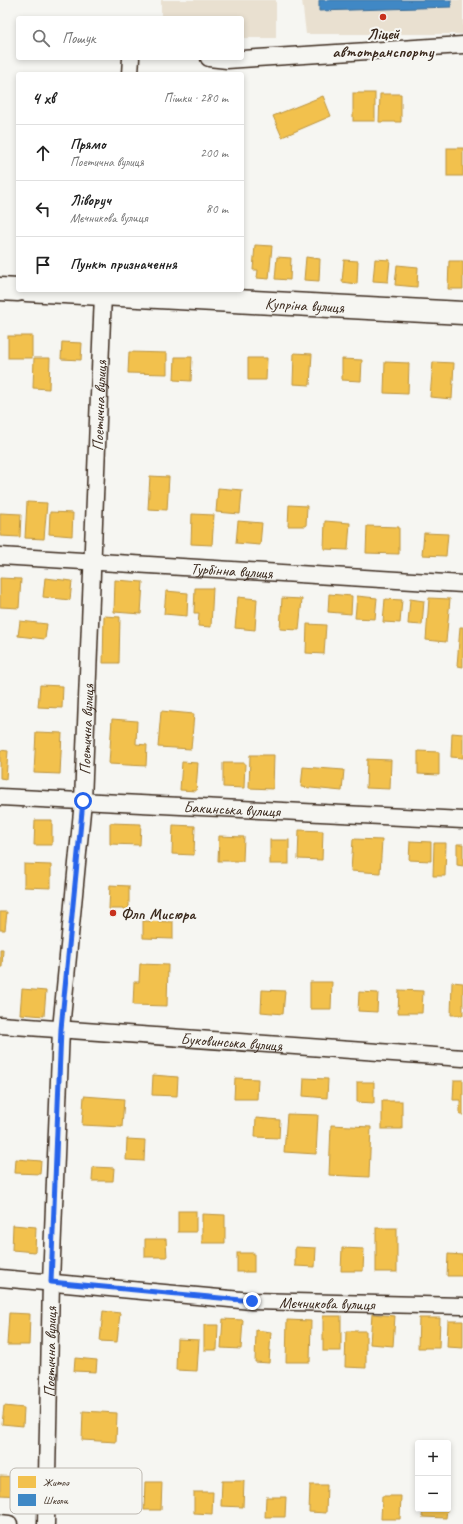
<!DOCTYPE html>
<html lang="uk">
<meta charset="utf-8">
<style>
:root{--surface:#fff;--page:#f2f2f2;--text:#222;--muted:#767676;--line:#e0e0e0}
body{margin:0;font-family:Caveat,sans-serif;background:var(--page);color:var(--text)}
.controls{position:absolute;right:12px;bottom:12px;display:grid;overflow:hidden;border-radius:4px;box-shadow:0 2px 6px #0003}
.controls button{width:36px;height:36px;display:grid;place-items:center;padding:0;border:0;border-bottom:1px solid var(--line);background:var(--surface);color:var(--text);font:20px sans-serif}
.stop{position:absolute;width:12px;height:12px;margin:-9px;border:3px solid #2563eb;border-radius:50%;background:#fff}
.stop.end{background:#2563eb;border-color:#fff;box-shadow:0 1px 4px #0008}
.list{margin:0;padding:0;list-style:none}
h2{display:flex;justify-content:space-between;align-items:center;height:52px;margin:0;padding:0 16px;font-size:17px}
h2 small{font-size:13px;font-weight:400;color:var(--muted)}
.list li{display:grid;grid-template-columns:26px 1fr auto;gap:12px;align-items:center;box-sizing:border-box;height:56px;padding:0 16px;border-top:1px solid var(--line)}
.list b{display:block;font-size:15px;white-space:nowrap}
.list p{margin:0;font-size:13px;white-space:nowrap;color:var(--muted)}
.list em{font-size:13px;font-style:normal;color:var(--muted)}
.icon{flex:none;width:22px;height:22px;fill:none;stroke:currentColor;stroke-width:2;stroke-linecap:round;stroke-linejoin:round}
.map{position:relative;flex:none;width:463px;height:1524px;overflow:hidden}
.search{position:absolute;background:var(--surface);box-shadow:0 2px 6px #0003;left:16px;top:16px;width:228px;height:44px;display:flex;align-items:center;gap:10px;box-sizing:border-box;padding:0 14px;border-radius:4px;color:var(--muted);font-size:15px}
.panel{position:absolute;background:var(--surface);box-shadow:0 2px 6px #0003;left:16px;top:72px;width:228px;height:220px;border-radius:4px}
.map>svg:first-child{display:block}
.built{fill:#e9e0d0}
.homes{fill:#f2c14e;stroke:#bb9440}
.schools{fill:#3f88c5;stroke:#3e6c93}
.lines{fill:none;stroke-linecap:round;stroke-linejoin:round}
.street-casing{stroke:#3b2a1e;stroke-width:19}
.secondary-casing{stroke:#3b2a1e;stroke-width:25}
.street{stroke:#f6f6f2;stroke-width:16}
.secondary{stroke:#f6f6f2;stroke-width:22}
.route{stroke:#2563eb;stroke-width:5}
.poi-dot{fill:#c8321e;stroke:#f6f6f2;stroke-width:1.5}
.labels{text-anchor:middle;stroke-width:4;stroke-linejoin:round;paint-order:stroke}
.poi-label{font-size:16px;font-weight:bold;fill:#3b2a1e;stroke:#f6f6f2}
.street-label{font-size:16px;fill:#3b2a1e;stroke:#f6f6f2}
.key{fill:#f6f6f2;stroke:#beb9b2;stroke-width:1}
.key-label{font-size:11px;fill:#3b2a1e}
</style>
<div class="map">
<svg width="463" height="1524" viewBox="0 0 463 1524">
<rect width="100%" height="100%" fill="#f6f6f2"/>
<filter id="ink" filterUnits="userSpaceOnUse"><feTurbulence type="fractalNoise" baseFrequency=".025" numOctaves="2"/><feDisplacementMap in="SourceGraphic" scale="8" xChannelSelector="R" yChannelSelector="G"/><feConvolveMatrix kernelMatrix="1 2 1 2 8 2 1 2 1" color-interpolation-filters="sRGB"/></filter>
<g filter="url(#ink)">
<!-- built -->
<g class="built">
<path d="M161,0h115v38h-34v-20h-81z"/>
<path d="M302,0h161v34h-157z"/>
</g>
<!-- homes -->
<g class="homes">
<rect x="353" y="93" width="22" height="28"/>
<path d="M380,94h21v28h-22z"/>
<path d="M323,96l8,20 -49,21 -9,-21z"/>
<rect x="447" y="148" width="16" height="28"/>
<path d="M255,245l17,1 -3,33 -12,-1 1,-8h-5z"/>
<path d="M277,257l14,1 -1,22 -15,-1z"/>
<path d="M306,257l14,2 -1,22 -15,-1z"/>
<path d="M375,259l15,1 -2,22 -15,-1z"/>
<path d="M344,260l14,1 -1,23 -15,-2z"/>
<path d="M449,261h14v28h-15z"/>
<path d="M397,265l21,2 -1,20 -22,-2z"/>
<rect x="8" y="336" width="24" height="22"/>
<path d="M62,342l20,1 -1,17 -20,-1z"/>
<path d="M129,352l38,1v21l-39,-1z"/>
<path d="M294,353l18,1 -2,31 -17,-1z"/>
<path d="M175,357h17l-1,24 -17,-1z"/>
<path d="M34,358h16l-1,31 -16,-1z"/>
<path d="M248,358h19l-1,22h-18z"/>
<path d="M342,359l20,1 -1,21 -19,-1z"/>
<path d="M385,362l24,1 -1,31 -24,-1z"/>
<path d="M433,362l21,1 -2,36 -22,-2z"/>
<path d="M150,476l19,1 -2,33 -19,-1z"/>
<path d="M218,488l24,2 -2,24 -24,-2z"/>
<path d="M27,502l20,1 -3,36 -19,-1z"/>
<path d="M289,505l18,1 -1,20h-18z"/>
<path d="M50,512l23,1 -1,23 -23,-2z"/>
<path d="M0,513l21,1 -1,23 -20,-1z"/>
<path d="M192,514l22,1 -2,30 -21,-1z"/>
<path d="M238,521l24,2 -2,22 -24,-2z"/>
<path d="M325,521l25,2 -2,27 -24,-1z"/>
<path d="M367,526l32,1v27l-33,-1z"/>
<path d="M424,533l24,1 -2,22 -24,-1z"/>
<path d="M0,578l21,1 -2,29 -19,-1z"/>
<path d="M45,578l27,3 -2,19 -27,-3z"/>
<path d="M115,580l28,2 -2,32 -27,-2z"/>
<path d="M195,588h18l-2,39 -13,-1 1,-13h-5z"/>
<path d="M166,591l22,2 -1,23 -23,-2z"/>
<path d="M329,594l23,2 -1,18 -23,-2z"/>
<path d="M357,596l20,2 -2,21 -20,-1z"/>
<path d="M238,597l19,2 -2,31 -20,-2z"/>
<path d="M282,598l20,1 -3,31 -19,-1z"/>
<path d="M429,598l21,1 -4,43 -20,-2z"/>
<path d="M385,599l17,1 -2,23 -17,-1z"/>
<path d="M410,599l14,2 -2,24 -14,-1z"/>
<path d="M104,616l16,1 -1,46h-16z"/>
<path d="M20,621l27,3 -2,15 -27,-3z"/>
<path d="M307,624l19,1 -2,29 -18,-1z"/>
<path d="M460,627h3v40l-6,-1z"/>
<path d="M40,685l23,1 -1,22 -24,-1z"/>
<path d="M161,711l33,3 -3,35 -33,-2z"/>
<path d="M112,719l25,2 -1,23 11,1 -1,21 -37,-2z"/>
<path d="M36,732l26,1 -2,41 -26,-1z"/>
<path d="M452,733l11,1v24l-12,-1z"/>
<path d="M0,750l8,1 -2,28 -6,-1z"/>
<path d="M418,751l21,1v23l-21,-1z"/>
<path d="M250,755h24l-1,34 -24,-1z"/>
<path d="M367,759l24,1 -1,29 -24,-1z"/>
<path d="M182,762l16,1 -2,28 -16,-1z"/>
<path d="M223,763h22l-1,25 -21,-1z"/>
<path d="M303,767l41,3 -2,21 -41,-4z"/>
<path d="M35,820h17v25h-18z"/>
<path d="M110,823l31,1 -1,21 -30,-1z"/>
<path d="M173,825l22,1 -1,29 -22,-1z"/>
<path d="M299,830l24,1 -1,29 -24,-1z"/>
<path d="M219,836l25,1 -1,24h-25z"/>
<path d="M353,839l29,1 -2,33 -29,-2z"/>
<rect x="270" y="840" width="19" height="24"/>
<path d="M410,841l21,1v19l-22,-1z"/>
<path d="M434,843h12l-1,33h-12z"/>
<path d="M457,844h6v22l-6,-1z"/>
<path d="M24,864l27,1v23l-27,-1z"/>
<path d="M110,885l19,1v23h-20z"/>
<path d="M0,912h7l-2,18h-5z"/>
<path d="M143,921l30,1v17l-30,-1z"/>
<path d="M0,949h3l-1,18h-2z"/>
<path d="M140,964l28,1 -1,41 -34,-1 1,-23h5z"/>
<path d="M310,982h22l-1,27h-21z"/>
<path d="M452,982l11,1v32h-12z"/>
<path d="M22,989l24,2 -2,25 -24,-2z"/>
<path d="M262,990l23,1 -2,23 -22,-2z"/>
<path d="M399,990l24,1 -1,22h-24z"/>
<path d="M359,992l19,1 -1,19 -19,-1z"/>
<path d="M153,1075l25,2 -1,19 -25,-1z"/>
<path d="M235,1078l23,1 -1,20h-23z"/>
<path d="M304,1078l24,1 -1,19 -24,-2z"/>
<path d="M454,1080h9v35h-3v-15h-7z"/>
<path d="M357,1082h17v21l-17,-1z"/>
<path d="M84,1096l40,3 -2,28 -40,-2z"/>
<rect x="382" y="1101" width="20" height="28"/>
<path d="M287,1114l31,1 -2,39 -32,-2z"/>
<path d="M256,1118l24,2 -1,18 -24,-1z"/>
<path d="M331,1125l40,2 -2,50 -40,-2z"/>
<path d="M127,1139l18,1 -1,21 -18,-1z"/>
<path d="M16,1159l25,2 -1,13 -25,-1z"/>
<path d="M93,1167l21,1 -1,13h-21z"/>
<rect x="178" y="1211" width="18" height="21"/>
<path d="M202,1214l23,1v28h-23z"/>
<path d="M13,1225l23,2 -1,25 -23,-2z"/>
<rect x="376" y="1228" width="21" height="44"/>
<path d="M145,1239h21l1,18h-22z"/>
<path d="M295,1247l21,1 -1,19 -20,-1z"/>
<path d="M342,1248l22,1 -1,22h-22z"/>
<rect x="237" y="1253" width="17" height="19"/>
<path d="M448,1254l15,1v21h-16z"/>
<path d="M103,1311l17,2 -3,29 -17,-1z"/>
<path d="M9,1313l21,1 -1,31h-22z"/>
<path d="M372,1314l23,2 -2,30 -23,-2z"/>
<rect x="323" y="1316" width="18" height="35"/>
<path d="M419,1318h21l-1,30h-21z"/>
<path d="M223,1319l20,1 -2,29 -20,-1z"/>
<path d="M287,1320l24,1 -1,41h-24z"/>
<path d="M448,1321h15v27l-16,-1z"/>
<path d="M204,1325h14l-1,25h-13z"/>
<path d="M256,1330l15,2 -2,31 -14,-1z"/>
<path d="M346,1331h20v37l-21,-1z"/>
<path d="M177,1339l22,1 -2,31 -21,-1z"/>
<path d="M75,1358l22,2 -1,12 -22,-1z"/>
<path d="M4,1406l20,2 -1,18 -21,-2z"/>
<path d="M83,1411l34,2 -1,29 -34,-2z"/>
<path d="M0,1476l21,1 -1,19 -20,-1z"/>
<path d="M222,1481h22l-1,26 -22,-1z"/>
<path d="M145,1482h17l-1,28h-17z"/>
<path d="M310,1485h17l-1,28 -17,-1z"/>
<path d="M194,1492h19l-1,22 -18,-1z"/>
<path d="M382,1496h19l-1,23h-19z"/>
<path d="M266,1497h20l-1,20h-20z"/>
<path d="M423,1509h24l-1,9 -24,-1z"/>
</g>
<!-- schools -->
<path class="schools" d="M319,0h132v7l-132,4z"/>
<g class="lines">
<!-- street casing -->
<g class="street-casing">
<g id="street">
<path d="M209,58l18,2 236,-15"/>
<path d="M130,74l1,-16"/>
<path id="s1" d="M0,556l463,28"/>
<path id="s2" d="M0,797l463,23"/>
<path id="s3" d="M0,1025l463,33"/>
<path id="s4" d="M0,1278l252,23 211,5"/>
<path d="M0,1523l9,1"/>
<path id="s5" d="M46,1524l5,-242 10,-253 22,-228 20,-507"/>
</g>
</g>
<!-- secondary casing -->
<g class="secondary-casing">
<g id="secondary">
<path d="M0,289l18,1"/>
<path id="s6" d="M26,290l437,23"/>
</g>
</g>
<!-- street -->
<use href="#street" class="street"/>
<!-- secondary -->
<use href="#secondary" class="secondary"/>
</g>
</g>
<g class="lines" filter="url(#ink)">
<!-- route -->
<path class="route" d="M83,801l-22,228 -10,253 201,19"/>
</g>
<!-- markers -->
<g class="poi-dot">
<circle cx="383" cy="17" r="4"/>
<circle cx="113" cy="913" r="4"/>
</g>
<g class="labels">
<!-- poi labels -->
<g class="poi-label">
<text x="383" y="39">Ліцей<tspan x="383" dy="18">автотранспорту</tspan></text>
<text x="121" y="919" text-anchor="start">Флп Мисюра</text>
</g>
<!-- street labels -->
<g class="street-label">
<text dy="6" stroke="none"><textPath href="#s6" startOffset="279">Купріна вулиця</textPath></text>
<text dy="6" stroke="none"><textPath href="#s5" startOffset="1120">Поетична вулиця</textPath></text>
<text dy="6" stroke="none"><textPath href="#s1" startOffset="232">Турбінна вулиця</textPath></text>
<text dy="6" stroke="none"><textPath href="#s5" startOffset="796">Поетична вулиця</textPath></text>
<text dy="6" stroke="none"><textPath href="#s2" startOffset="232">Бакинська вулиця</textPath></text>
<text dy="6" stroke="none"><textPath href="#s3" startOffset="232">Буковинська вулиця</textPath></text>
<text dy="6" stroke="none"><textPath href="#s4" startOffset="328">Мєчникова вулиця</textPath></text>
<text dy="6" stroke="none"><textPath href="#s5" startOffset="172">Поетична вулиця</textPath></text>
</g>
</g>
<!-- legend -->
<rect x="10" y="1468" width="132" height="46" rx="6" class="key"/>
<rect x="18" y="1476" width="18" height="12" fill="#f2c14e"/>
<rect x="18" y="1494" width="18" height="12" fill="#3f88c5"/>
<g class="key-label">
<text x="43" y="1486">Житло</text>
<text x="43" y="1504">Школи</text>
</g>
</svg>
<div class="controls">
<button>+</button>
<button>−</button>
</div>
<div class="stop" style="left:83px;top:801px"></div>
<div class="stop end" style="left:252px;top:1301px"></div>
<div class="search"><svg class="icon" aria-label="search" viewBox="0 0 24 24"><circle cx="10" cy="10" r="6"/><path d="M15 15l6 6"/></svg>Пошук</div>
<section class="panel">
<h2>4 хв<small>Пішки · 280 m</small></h2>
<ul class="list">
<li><svg class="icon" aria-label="ahead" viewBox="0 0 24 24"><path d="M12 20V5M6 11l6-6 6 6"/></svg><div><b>Прямо</b><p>Поетична вулиця</p></div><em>200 m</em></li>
<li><svg class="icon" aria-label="left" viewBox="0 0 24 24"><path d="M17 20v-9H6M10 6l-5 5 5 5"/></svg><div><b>Ліворуч</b><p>Мєчникова вулиця</p></div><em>80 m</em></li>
<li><svg class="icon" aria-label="arrive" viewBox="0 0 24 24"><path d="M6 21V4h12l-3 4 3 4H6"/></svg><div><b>Пункт призначення</b></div></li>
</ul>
</section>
</div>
